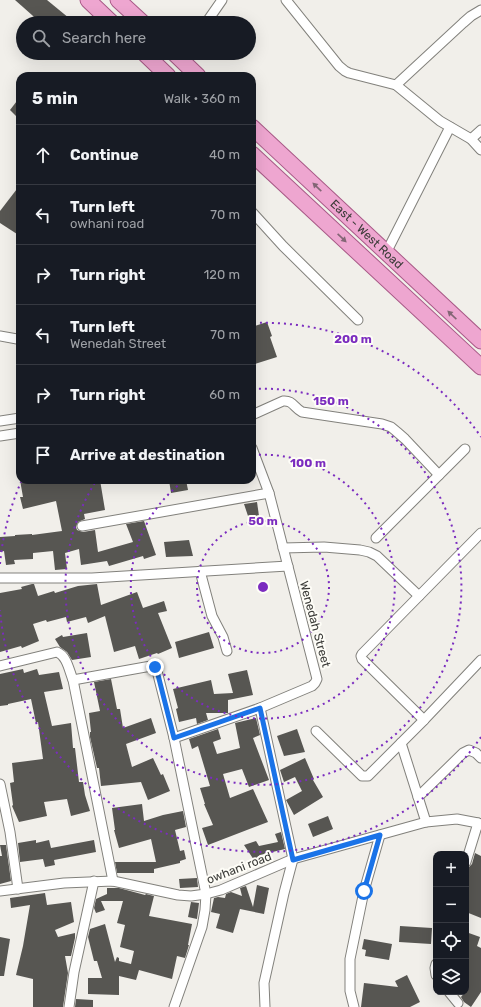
<!DOCTYPE html>
<meta charset="utf-8">
<style>
:root{--surface:#171b24;--page:#242831;--text:#f1f3f6;--muted:#9ea1a6;--line:#363941}
body{margin:0;font-family:Rubik,sans-serif;background:var(--page);color:var(--text)}
.controls{position:absolute;right:12px;bottom:12px;display:grid;overflow:hidden;border-radius:8px;box-shadow:0 4px 16px #0002}
.controls button{width:36px;height:36px;display:grid;place-items:center;padding:0;border:0;border-bottom:1px solid var(--line);background:var(--surface);color:var(--text);font:20px sans-serif}
.stop{position:absolute;width:12px;height:12px;margin:-9px;border:3px solid #1a73e8;border-radius:50%;background:#fff}
.stop.end{background:#1a73e8;border-color:#fff;box-shadow:0 1px 4px #0008}
.list{margin:0;padding:0;list-style:none}
h2{display:flex;justify-content:space-between;align-items:center;height:52px;margin:0;padding:0 16px;font-size:17px}
h2 small{font-size:13px;font-weight:400;color:var(--muted)}
.list li{display:grid;grid-template-columns:26px 1fr auto;gap:12px;align-items:center;box-sizing:border-box;height:60px;padding:0 16px;border-top:1px solid var(--line)}
.list b{display:block;font-size:15px;white-space:nowrap}
.list p{margin:0;font-size:13px;white-space:nowrap;color:var(--muted)}
.list em{font-size:13px;font-style:normal;color:var(--muted)}
.icon{flex:none;width:22px;height:22px;fill:none;stroke:currentColor;stroke-width:2;stroke-linecap:round;stroke-linejoin:round}
.map{position:relative;flex:none;width:481px;height:1007px;overflow:hidden}
.search{position:absolute;background:var(--surface);box-shadow:0 4px 16px #0002;left:16px;top:16px;width:240px;height:44px;display:flex;align-items:center;gap:10px;box-sizing:border-box;padding:0 14px;border-radius:22px;color:var(--muted);font-size:15px}
.panel{position:absolute;background:var(--surface);box-shadow:0 4px 16px #0002;left:16px;top:72px;width:240px;height:412px;border-radius:12px}
.map>svg:first-child{display:block}
.building{fill:#575652}
.lines{fill:none;stroke-linecap:round;stroke-linejoin:round}
.street-casing{stroke:#82817c;stroke-width:11}
.primary-casing{stroke:#a85a87;stroke-width:17}
.street{stroke:#fff;stroke-width:9}
.primary{stroke:#eea6d0;stroke-width:15}
.oneway{fill:#836675}
.route{stroke:#1a73e8;stroke-width:5}
.ring{fill:none;stroke:#7b2cbf;stroke-width:2;stroke-dasharray:2 4}
.labels{text-anchor:middle;stroke-width:4;stroke-linejoin:round;paint-order:stroke}
.street-label{font-size:12px;fill:#3b3b38;stroke:#fefdf7}
.centre{fill:#7b2cbf;stroke:#fefdf7;stroke-width:2}
.ring-label{font-size:12px;text-anchor:middle;font-weight:bold;fill:#7b2cbf;stroke:#fefdf7;stroke-width:4;stroke-linejoin:round;paint-order:stroke}
</style>
<div class="map">
<svg width="481" height="1007" viewBox="0 0 481 1007">
<rect width="100%" height="100%" fill="#f1efea"/>
<!-- building -->
<g class="building">
<path d="M15,0h32l28,23h-34z"/>
<path d="M20,97v23l-10,-10z"/>
<path d="M20,185v46l-3,3 -17,-11v-12z"/>
<path d="M267,322l5,14 -2,1 7,20 -25,8v-38z"/>
<path d="M20,480h80l5,30 -21,4 1,5 -7,3 -2,5 1,3 6,2 12,-2 3,22 35,-10 -7,-18 18,-3 12,34 -12,4 -1,-3 -34,10 -2,-5 -26,4 -2,-16 -14,4 2,16 -12,1 -2,-19 -20,2v6l-19,1 1,4 -9,1 -2,-14 -4,1v-15l15,-1v-1l17,-1v1l30,-4 -6,-30 -33,8 -3,-12h3z"/>
<path d="M169,480h17l2,10 -17,3z"/>
<path d="M257,502l2,14 -10,3 -5,-15z"/>
<path d="M189,540l4,16 -27,1 -2,-15z"/>
<path d="M32,584h2l4,12 16,-5 1,2 23,-7 19,-2 4,21 36,-13 6,16 21,-7 3,10 -9,2 14,35 -14,6 -1,-1 -18,6 -4,-13 -21,6 -9,-36 -17,7 -2,-6 -19,5 -1,-5 -19,5 -1,-2 -13,4 6,17 -17,7 -1,-2 -21,6v-59l22,-4 -1,-2z"/>
<path d="M209,632l5,16 -35,10 -4,-16z"/>
<path d="M87,633l4,24 -19,3 -5,-8 -7,-5 -5,-8 7,-4 1,2z"/>
<path d="M23,669l1,4 13,-4 2,6 20,-3 4,17 -19,3 8,34 19,-3 2,25h2l4,34h4l2,13 5,16 -19,5 -4,-17 -23,3 3,14 -28,6 -7,-16 1,-1 -3,-22 4,-1 -2,-19 31,-4 -5,-37 -2,1 -5,-24 -23,5v1l-8,1v-32z"/>
<path d="M247,670l6,25 -25,5v13h-22l2,7 -11,4 -1,-6 -17,4 -3,-13 2,-1 -5,-19 38,-9 3,14 19,-1 -5,-19z"/>
<path d="M111,679l6,30h3l3,19 28,-10 5,15 -30,11 6,23 21,-9 8,17 2,-1 7,17 -22,9 -7,-18 -40,4 -2,-18h-2l-7,-31v-5h1l-2,-19 11,-2 -6,-29z"/>
<path d="M256,718l4,17 -7,3 16,42 -20,7 -7,-18 -19,5 7,24 23,-9 15,33 -60,23 -6,-17 11,-3 -9,-21h1l-5,-16 10,-2 -12,-40 -6,3 -3,-10 29,-10 3,10 -8,3 4,12 23,-6 -5,-25z"/>
<path d="M297,729l8,23 -21,4 -7,-20z"/>
<path d="M305,758l9,21 -1,1 10,17 -29,18 -8,-15 16,-9 -7,-14 -11,5 -4,-12z"/>
<path d="M142,804l2,17 19,-6 20,-4 3,16 -11,3 5,21 4,-1 2,9 -6,2v2l-26,6v4h-37l-2,-11h41l-5,-23 -32,9 -5,-18h1l-3,-22z"/>
<path d="M328,816l5,13 -20,8 -5,-13z"/>
<path d="M281,832l4,17 -25,6 -6,5 -10,-15 12,-4 3,5 19,-4 -3,-8z"/>
<path d="M36,840v3l13,-3 2,8 43,-8 2,12 -42,8 1,5 -10,2 -2,-8 -23,3 -2,-19z"/>
<path d="M0,845h6l5,36 -11,3v-28h2z"/>
<path d="M475,853l6,3v62l-15,-6v-39l2,-5 4,-4z"/>
<path d="M197,878l1,9 -18,1 -1,-9z"/>
<path d="M257,885l12,3 -5,26 -24,-5 -7,24 -17,-5 4,-14 -9,-2 3,-14 4,-1 7,1 1,-4 5,-2 11,4 -2,-8 6,-2 7,21z"/>
<path d="M107,888h12l26,7 1,-1 8,2 -5,20 43,8 -4,21h1l-4,13 -8,-2 -5,23 -33,-9 -3,10 -17,-4v19l-31,-1v-16h14l-5,-17h-3l-6,-24 2,-8 15,-5 10,38 2,-5 2,1v3l12,3 3,-13 -14,-4 5,-22 -8,-2 6,-22h-22l4,9 -9,3 -2,-5 2,-9 11,-5z"/>
<path d="M45,893l2,12 24,-3 3,20 -19,8 3,7 17,-4v5l-4,18h-6l3,17 -5,34h-30v-28l-17,-4 7,-29 7,-41 -19,3 -1,-10z"/>
<path d="M191,902l8,1 -2,16 -9,-2z"/>
<path d="M400,926l32,2 -1,16 -32,-2z"/>
<path d="M466,932l14,5 -3,9 4,2v44l-10,15 -7,-5 -3,-5 4,-5h1z"/>
<path d="M0,937l10,2 -6,37h-4z"/>
<path d="M364,939l28,5 -3,16 -24,-4 1,-6 -4,-1z"/>
<path d="M407,975l13,27 -10,5h-49l3,-24 34,4 -3,-6z"/>
<path d="M76,999l17,1v7h-18z"/>
</g>
<g class="lines">
<!-- street casing -->
<g class="street-casing">
<g id="street">
<path d="M286,0l53,66 6,5 4,2 47,12 44,36 31,18 10,11"/>
<path d="M206,23l16,-23"/>
<path d="M396,85l67,-62 8,-7 10,-6"/>
<path d="M471,139l10,-9"/>
<path d="M252,212l31,34 75,74"/>
<path d="M386,253l64,-126"/>
<path d="M0,336l17,3 3,-1"/>
<path d="M252,415l31,-14c10,-1 11,7 19,11l80,12 9,3 6,5 8,7 34,36"/>
<path d="M0,421l20,-3"/>
<path d="M0,436l20,-3"/>
<path d="M82,526l187,-33"/>
<path d="M376,538l89,-89"/>
<path d="M283,548l41,-1 36,3 9,2 8,4 42,40"/>
<path d="M200,571l12,45 11,21 4,14"/>
<path d="M0,578h92l196,-12"/>
<path d="M0,666l57,-14c10,4 12,18 16,28l40,201"/>
<path d="M73,680l78,-14 4,1 2,4 17,67 32,156 -1,16 -3,17 -28,80"/>
<path d="M260,708l33,151 -9,34 -20,90 1,24"/>
<path d="M424,720l-62,-61 -1,-3 1,-2 119,-121"/>
<path d="M316,731l46,45h6l56,-56 57,-60"/>
<path d="M174,738l86,-30 52,-22 3,-3 2,-4 -48,-186 -17,-45"/>
<path d="M401,743l25,79"/>
<path d="M0,784l10,48 8,57"/>
<path d="M418,797l45,-44 6,-3 7,3 5,5"/>
<path d="M466,862l12,-39"/>
<path d="M0,891l64,-8 49,-2 65,14 13,1 15,-2 15,-4 72,-31 133,-37 31,-3 21,4 3,2"/>
<path d="M436,964l-1,4 1,7"/>
<path d="M449,992l9,11"/>
<path d="M69,1007l5,-35 20,-91"/>
<path d="M354,1007l-4,-16v-32l14,-68 16,-56"/>
</g>
</g>
<!-- primary casing -->
<g class="primary-casing">
<g id="primary">
<path d="M88,0l24,23"/>
<path d="M118,0l25,23"/>
<path d="M144,53l24,23"/>
<path d="M174,53l24,23"/>
<path id="s1" d="M252,127c77,71 152,143 229,214"/>
<path d="M252,154l229,213"/>
</g>
</g>
<!-- street -->
<use href="#street" class="street"/>
<!-- primary -->
<use href="#primary" class="primary"/>
</g>
<!-- one-way arrows -->
<defs><path id="oneway-solid" d="M-6-.8H1V-3.2L6.5 0L1 3.2V.8H-6Z"/></defs>
<g class="oneway">
<use href="#oneway-solid" transform="translate(317 187) rotate(-136)"/>
<use href="#oneway-solid" transform="translate(342 238) rotate(43)"/>
<use href="#oneway-solid" transform="translate(452 315) rotate(-137)"/>
</g>
<g class="lines">
<!-- route -->
<path class="route" d="M155,667l2,4 17,67 86,-30 33,152 87,-25 -16,56"/>
</g>
<!-- distance rings -->
<g class="ring">
<circle cx="263" cy="587" r="66"/>
<path d="M253 455A132 132 0 1 1 185 480"/>
<path d="M253 389A198 198 0 1 1 96 481"/>
<path d="M481 737A264 264 0 0 1 0 610M0 564A264 264 0 0 1 21 482M254 323A264 264 0 0 1 481 437"/>
</g>
<g class="labels">
<!-- street labels -->
<g class="street-label">
<text dy="4" stroke="none"><textPath href="#s1" startOffset="157">East - West Road</textPath></text>
<text transform="translate(315 624) rotate(75)" y="4">Wenedah Street</text>
<text transform="translate(239 868) rotate(-21)" y="4">owhani road</text>
</g>
</g>
<circle cx="263" cy="587" r="6" class="centre"/>
<g class="ring-label">
<text x="353" y="343">200 m</text>
<text x="331" y="405">150 m</text>
<text x="308" y="467">100 m</text>
<text x="263" y="525">50 m</text>
</g>
</svg>
<div class="controls">
<button>+</button>
<button>−</button>
<button><svg class="icon" aria-label="locate" viewBox="0 0 24 24"><circle cx="12" cy="12" r="6"/><path d="M12 2v4M12 18v4M2 12h4M18 12h4"/></svg></button>
<button><svg class="icon" aria-label="layers" viewBox="0 0 24 24"><path d="M12 4l9 5-9 5-9-5zM3 14l9 5 9-5"/></svg></button>
</div>
<div class="stop" style="left:364px;top:891px"></div>
<div class="stop end" style="left:155px;top:667px"></div>
<div class="search"><svg class="icon" aria-label="search" viewBox="0 0 24 24"><circle cx="10" cy="10" r="6"/><path d="M15 15l6 6"/></svg>Search here</div>
<section class="panel">
<h2>5 min<small>Walk · 360 m</small></h2>
<ul class="list">
<li><svg class="icon" aria-label="ahead" viewBox="0 0 24 24"><path d="M12 20V5M6 11l6-6 6 6"/></svg><div><b>Continue</b></div><em>40 m</em></li>
<li><svg class="icon" aria-label="left" viewBox="0 0 24 24"><path d="M17 20v-9H6M10 6l-5 5 5 5"/></svg><div><b>Turn left</b><p>owhani road</p></div><em>70 m</em></li>
<li><svg class="icon" aria-label="right" viewBox="0 0 24 24"><path d="M7 20v-9h11M14 6l5 5-5 5"/></svg><div><b>Turn right</b></div><em>120 m</em></li>
<li><svg class="icon" aria-label="left" viewBox="0 0 24 24"><path d="M17 20v-9H6M10 6l-5 5 5 5"/></svg><div><b>Turn left</b><p>Wenedah Street</p></div><em>70 m</em></li>
<li><svg class="icon" aria-label="right" viewBox="0 0 24 24"><path d="M7 20v-9h11M14 6l5 5-5 5"/></svg><div><b>Turn right</b></div><em>60 m</em></li>
<li><svg class="icon" aria-label="arrive" viewBox="0 0 24 24"><path d="M6 21V4h12l-3 4 3 4H6"/></svg><div><b>Arrive at destination</b></div></li>
</ul>
</section>
</div>
